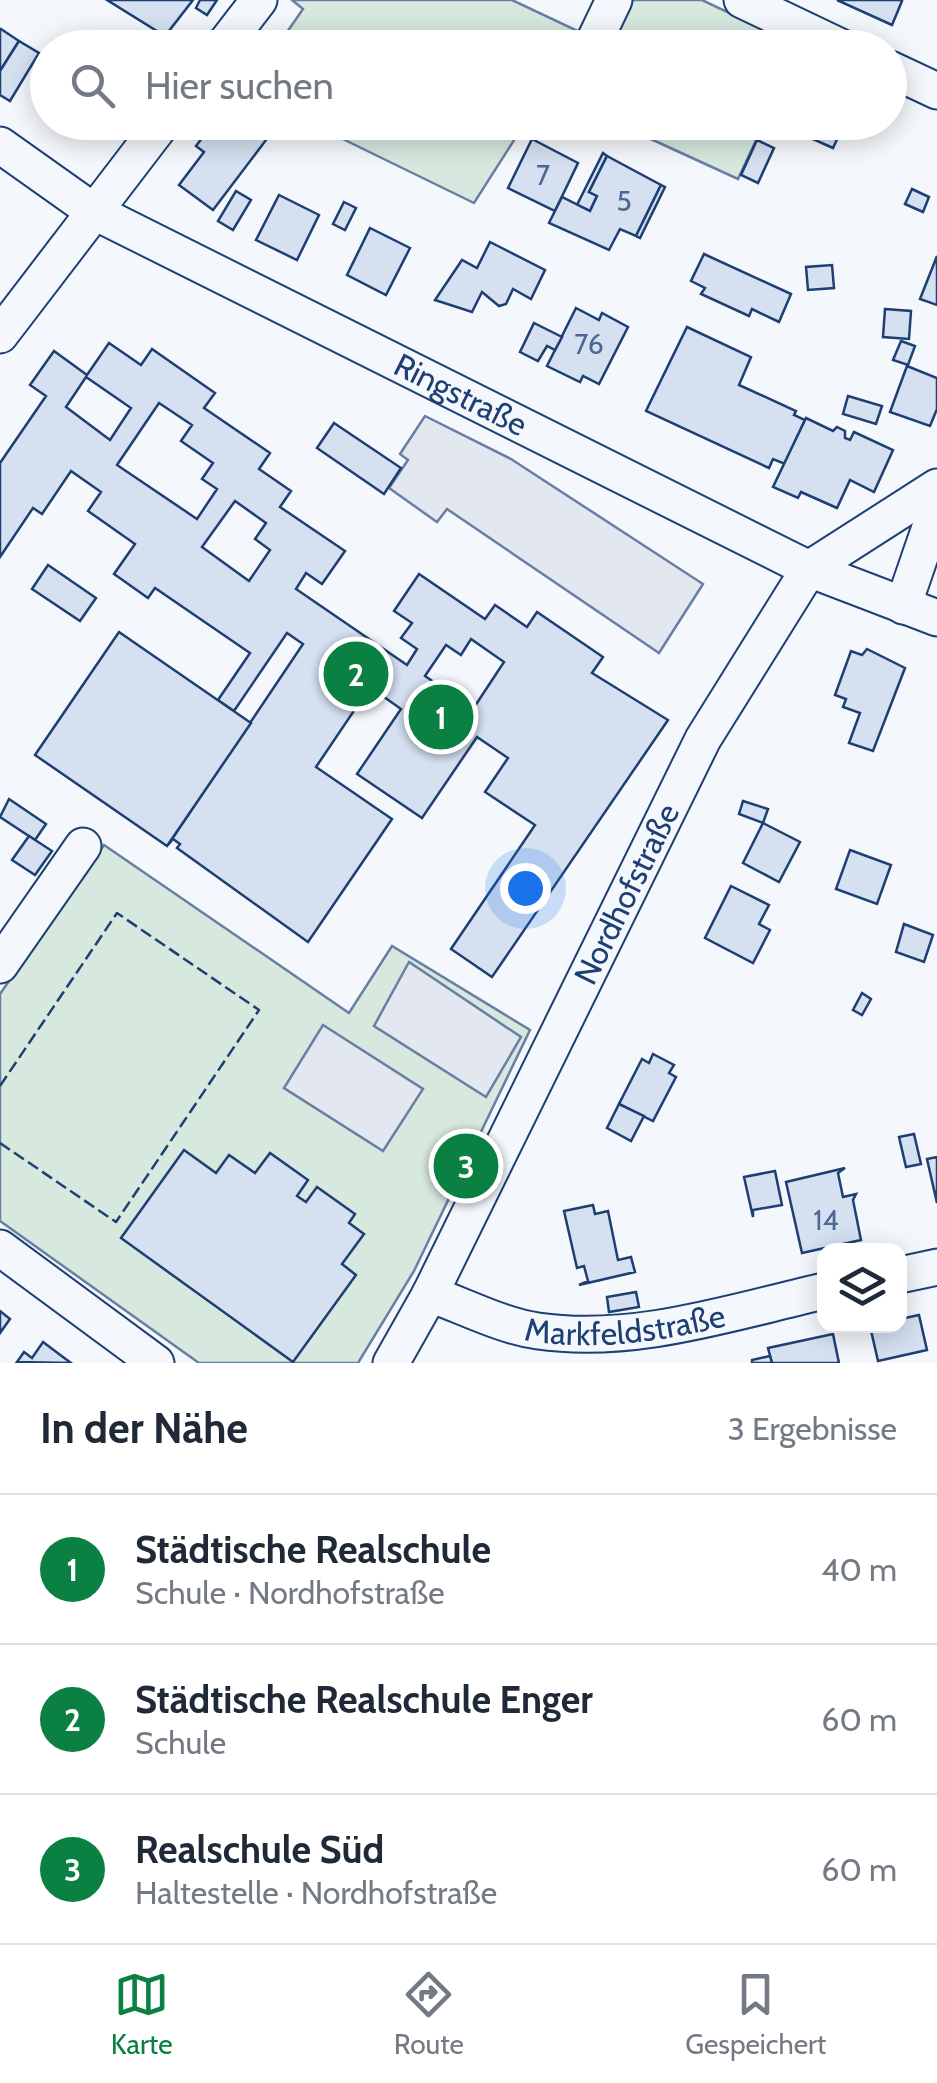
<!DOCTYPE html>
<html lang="de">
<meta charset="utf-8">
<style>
:root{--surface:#fff;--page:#f2f2f3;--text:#1f2937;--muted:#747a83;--line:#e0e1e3;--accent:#0b8043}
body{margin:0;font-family:Cabin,sans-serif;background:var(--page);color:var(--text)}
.controls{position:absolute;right:30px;bottom:30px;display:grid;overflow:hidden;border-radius:20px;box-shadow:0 5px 25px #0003}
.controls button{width:90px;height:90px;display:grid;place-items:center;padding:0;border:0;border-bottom:2px solid var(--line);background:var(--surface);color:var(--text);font:50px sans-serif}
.you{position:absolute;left:525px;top:888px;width:35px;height:35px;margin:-25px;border:8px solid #fff;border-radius:50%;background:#1a73e8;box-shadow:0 0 0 15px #1a73e833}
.badge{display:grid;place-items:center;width:65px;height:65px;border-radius:50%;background:var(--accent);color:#fff;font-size:32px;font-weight:700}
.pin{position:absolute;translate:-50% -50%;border:5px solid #fff;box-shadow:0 2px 10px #0006}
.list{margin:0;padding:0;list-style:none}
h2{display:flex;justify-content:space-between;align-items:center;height:130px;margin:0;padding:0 40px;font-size:42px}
h2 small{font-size:32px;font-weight:400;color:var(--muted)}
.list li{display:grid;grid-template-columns:65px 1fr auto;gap:30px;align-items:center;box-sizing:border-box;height:150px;padding:0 40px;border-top:2px solid var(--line)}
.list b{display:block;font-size:38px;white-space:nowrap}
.list p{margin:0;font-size:32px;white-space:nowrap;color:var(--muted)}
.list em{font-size:32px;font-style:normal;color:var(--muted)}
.icon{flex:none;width:55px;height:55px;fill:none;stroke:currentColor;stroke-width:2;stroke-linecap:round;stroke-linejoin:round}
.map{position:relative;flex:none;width:937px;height:1363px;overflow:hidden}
.search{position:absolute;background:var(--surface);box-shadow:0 5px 25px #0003;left:30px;right:30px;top:30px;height:110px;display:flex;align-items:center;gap:25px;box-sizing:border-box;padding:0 35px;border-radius:55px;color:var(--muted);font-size:38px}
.sheet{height:580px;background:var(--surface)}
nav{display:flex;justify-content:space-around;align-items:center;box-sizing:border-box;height:140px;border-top:2px solid var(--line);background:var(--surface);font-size:28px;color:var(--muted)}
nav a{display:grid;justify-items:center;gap:5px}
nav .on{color:var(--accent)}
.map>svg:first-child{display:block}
.green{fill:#d7e8df;stroke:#687fa3;stroke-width:2.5}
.parking{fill:#e3e8f0;stroke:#687fa3;stroke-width:2.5}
.building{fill:#d5e0f0;stroke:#1d3f73;stroke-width:2.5;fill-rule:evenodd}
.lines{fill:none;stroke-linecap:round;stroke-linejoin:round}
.minor-casing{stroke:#1d3f73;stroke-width:39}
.minor{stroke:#f4f7fb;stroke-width:35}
.fence{stroke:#1d3f73;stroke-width:2.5;stroke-dasharray:12 5;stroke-linecap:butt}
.labels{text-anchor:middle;stroke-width:8;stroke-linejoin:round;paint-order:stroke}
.number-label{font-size:28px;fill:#4b6792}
.street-label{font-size:32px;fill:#1d3f73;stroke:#f4f7fb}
</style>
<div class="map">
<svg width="937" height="1363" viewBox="0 0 937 1363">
<rect width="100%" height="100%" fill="#f4f7fb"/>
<!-- green -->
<g class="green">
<path d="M292,0h220l70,33 -9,15h-297l27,-39z"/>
<path d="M632,0h70l97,46 -192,2z"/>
<path d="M310,123l215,-1v1l-51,80z"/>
<path d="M616,123h148l-26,56z"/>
<path d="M104,845l245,168 43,-67 138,84 -116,241 -56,92h-159l-199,-142v-227z"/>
</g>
<!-- parking -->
<g class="parking">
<path d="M425,416l86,43 192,125 -44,69 -212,-144 -10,13 -48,-34 19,-28 -8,-6z"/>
<path d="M409,962l112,75 -35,60 -112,-71z"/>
<path d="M323,1025l100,64 -40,62 -99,-63z"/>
</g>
<!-- building -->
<g class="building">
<path d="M107,0h86l-28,36z"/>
<path d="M200,0h17l-10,15 -11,-7z"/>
<path d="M837,0h63l2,1 -10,24z"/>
<path d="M1,29l18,12 -19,30v-40z"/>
<path d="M19,41l20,12 -29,48 -10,-6v-24z"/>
<path d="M214,122h29l23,18 -53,70 -34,-25 25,-33 -8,-6z"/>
<path d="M791,122h54l-12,26 -45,-20z"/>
<path d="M532,139l46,24 -23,48 -47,-23z"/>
<path d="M757,140l17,8 -16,35 -17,-8z"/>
<path d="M603,153l4,3 -18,36 8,4 -7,15 -13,-6z"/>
<path d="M607,156l54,29 -25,51 -16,-7 -11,21 -60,-27 13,-26 28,14 7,-15 -8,-4z"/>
<path d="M661,185l4,2 -25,51 -4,-2z"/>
<path d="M912,189l17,8 -6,15 -18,-8z"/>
<path d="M236,191l15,9 -18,30 -15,-9z"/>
<path d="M279,195l40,20 -22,45 -41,-20z"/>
<path d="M344,202l12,6 -11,22 -12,-6z"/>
<path d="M370,228l40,20 -24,47 -39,-20z"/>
<path d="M490,242l55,28 -14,29 -18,-10 -7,15 -7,2 -17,-14 -10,20 -37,-12 27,-40 15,8z"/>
<path d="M704,254l87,40 -12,28 -27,-13 -3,7 -48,-22 4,-6 -14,-7z"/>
<path d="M937,256v49l-17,-6z"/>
<path d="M832,265l2,23 -26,2 -2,-23z"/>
<path d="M576,308l23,12 3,-7 26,14 -29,57 -16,-8 -3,6 -33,-16z"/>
<path d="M885,309l26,2 -2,28 -26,-2z"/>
<path d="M534,323l28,14 -7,13 -8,-4 -9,15 -18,-9z"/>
<path d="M687,327l64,30 -12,28 57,26 -2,4 11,5 -20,44 -12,-5 -4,9 -123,-57z"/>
<path d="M901,341l14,5 -7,19 -15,-5z"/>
<path d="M109,343l32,22 11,-16 63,44 -11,15 66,45 -11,16 32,22 -11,16 65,44 -23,33 -16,-11 -10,16 111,76 10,-16 -16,-11 11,-15 -18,-12 25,-37 66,45 10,-14 32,22 10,-15 66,45 -11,16 76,47 -176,257 -41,-28 84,-124 -50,-33 23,-34 -31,-21 -55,81 -65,-44 44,-65 -31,-22 -54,80 76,52 -84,123 -131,-94 3,-4 -7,-5 -5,6 135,-201 -16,-11 -53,78 -16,-11 32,-47 -95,-65 -7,10 -34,-24 21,-30 -47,-33 13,-19 -30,-21 -29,43 -9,-6 -33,49v-94l46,-67 -16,-11 24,-34 33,24zM86,377l45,31 -21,32 -44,-33zM159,403l33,22 -11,16 32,22 -11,16 15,10 -20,30 -80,-54zM235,501l31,22 -11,16 15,11 -21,31 -47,-34zM471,639l33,23 -31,47 -48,-33 21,-31 15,10z"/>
<path d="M907,366l30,12v31l-7,17 -40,-14z"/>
<path d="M848,396l34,10 -6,18 -33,-10z"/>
<path d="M806,418l27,13 4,-4 8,4v7l5,2 4,-8 39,18 -19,42 -24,-12 -13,28 -36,-16 -3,6 -25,-11z"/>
<path d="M334,423l67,45 -17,26 -67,-46z"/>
<path d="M48,565l48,33 -16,23 -48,-32z"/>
<path d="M119,632l132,91 -84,123 -132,-91z"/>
<path d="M867,649l38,19 -32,83 -24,-8 11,-30 -17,-6 3,-8 -11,-4 16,-44 11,4z"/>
<path d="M9,799l37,25 -11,16 -35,-23z"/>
<path d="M743,801l25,8 -5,14 -24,-9z"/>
<path d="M763,823l37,19 -21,40 -36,-19z"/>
<path d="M29,836l23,15 -17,24 -23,-15z"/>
<path d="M850,850l41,15 -14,39 -41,-15z"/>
<path d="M731,886l38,19 -10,19 11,6 -17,33 -48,-25z"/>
<path d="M904,924l29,11 -9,27 -28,-10z"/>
<path d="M862,993l9,6 -9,16 -9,-5z"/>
<path d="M653,1054l21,11 -5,8 7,4 -23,44 -34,-17 23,-45 7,4z"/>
<path d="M619,1104l25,12 -13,25 -24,-13z"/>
<path d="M914,1134l7,30 -15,3 -7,-30z"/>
<path d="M184,1150l32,23 13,-18 26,18 15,-20 38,27 -11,16 9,6 11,-15 38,27 -6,9 15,11 -22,30 14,11 -63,87 -172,-124z"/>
<path d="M937,1157v46l-10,-44z"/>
<path d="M845,1168l-7,5 5,24 13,-3 -3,6 8,40 -59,13 -16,-71z"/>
<path d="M775,1171l7,34 -29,5v7l-9,-40z"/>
<path d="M593,1205l2,9 13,-3 10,49 13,-3 4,15 -56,13 9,-4 -4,-15 -7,2 -13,-57z"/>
<path d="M636,1292l3,15 -30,5 -2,-15z"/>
<path d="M0,1311l10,8 -10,14z"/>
<path d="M919,1315l8,35 -49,11 -8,-35h30v-7z"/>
<path d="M833,1334l6,29h-67l-4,-15z"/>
<path d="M43,1342l28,21 -54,-1 7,-10 8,6z"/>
<path d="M770,1356l2,7h-20v-3z"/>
</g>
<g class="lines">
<!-- minor casing -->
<g class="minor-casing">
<g id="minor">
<path d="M742,0l101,48"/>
<path d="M222,48l37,-48"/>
<path d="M591,48l23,-48"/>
<path d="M890,69l47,22"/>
<path id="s1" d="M0,145l93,66 716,358 128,49"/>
<path d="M0,335l163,-213"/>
<path d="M903,606l34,-99"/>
<path d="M0,965l83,-119"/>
<path d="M0,1248l156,115"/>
<path d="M900,1275l37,-8"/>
<path id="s2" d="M430,1294c34,12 72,32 108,37 96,14 194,-19 286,-40"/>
<path id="s3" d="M391,1363l39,-69 273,-555 106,-170 128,-82"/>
</g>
</g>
<!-- minor -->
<use href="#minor" class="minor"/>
<!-- fence -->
<path class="fence" d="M0,1086l117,-173 142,97 -143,212 -116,-79"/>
</g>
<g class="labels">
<!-- number labels -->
<g class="number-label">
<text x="543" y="185">7</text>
<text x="624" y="211">5</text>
<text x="589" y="354">76</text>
<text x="826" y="1230">14</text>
</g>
<!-- street labels -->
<g class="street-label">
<text dy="11" stroke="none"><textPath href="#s1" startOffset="525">Ringstraße</textPath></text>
<text dy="11" stroke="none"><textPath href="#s3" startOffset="525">Nordhofstraße</textPath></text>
<text dy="11" stroke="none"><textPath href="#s2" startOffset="202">Markfeldstraße</textPath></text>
</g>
</g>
</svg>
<div class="controls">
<button><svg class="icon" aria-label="layers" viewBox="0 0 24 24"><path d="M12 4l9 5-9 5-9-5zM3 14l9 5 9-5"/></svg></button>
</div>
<div class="you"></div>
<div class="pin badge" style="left:441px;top:717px">1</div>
<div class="pin badge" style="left:356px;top:674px">2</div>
<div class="pin badge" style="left:466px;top:1166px">3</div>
<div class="search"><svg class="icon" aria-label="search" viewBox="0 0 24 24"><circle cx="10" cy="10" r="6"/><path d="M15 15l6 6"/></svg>Hier suchen</div>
</div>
<section class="sheet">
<h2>In der Nähe<small>3 Ergebnisse</small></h2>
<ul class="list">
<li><span class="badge">1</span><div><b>Städtische Realschule</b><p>Schule · Nordhofstraße</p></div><em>40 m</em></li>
<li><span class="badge">2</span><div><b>Städtische Realschule Enger</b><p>Schule</p></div><em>60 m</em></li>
<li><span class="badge">3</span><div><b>Realschule Süd</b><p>Haltestelle · Nordhofstraße</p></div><em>60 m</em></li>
</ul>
</section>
<nav>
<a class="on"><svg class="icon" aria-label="map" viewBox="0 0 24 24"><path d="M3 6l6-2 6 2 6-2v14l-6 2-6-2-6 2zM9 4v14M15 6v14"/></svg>Karte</a>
<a><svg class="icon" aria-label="directions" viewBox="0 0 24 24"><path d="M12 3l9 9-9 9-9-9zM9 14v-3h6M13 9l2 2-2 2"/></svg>Route</a>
<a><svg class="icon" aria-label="saved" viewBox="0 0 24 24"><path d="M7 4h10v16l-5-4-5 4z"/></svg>Gespeichert</a>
</nav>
